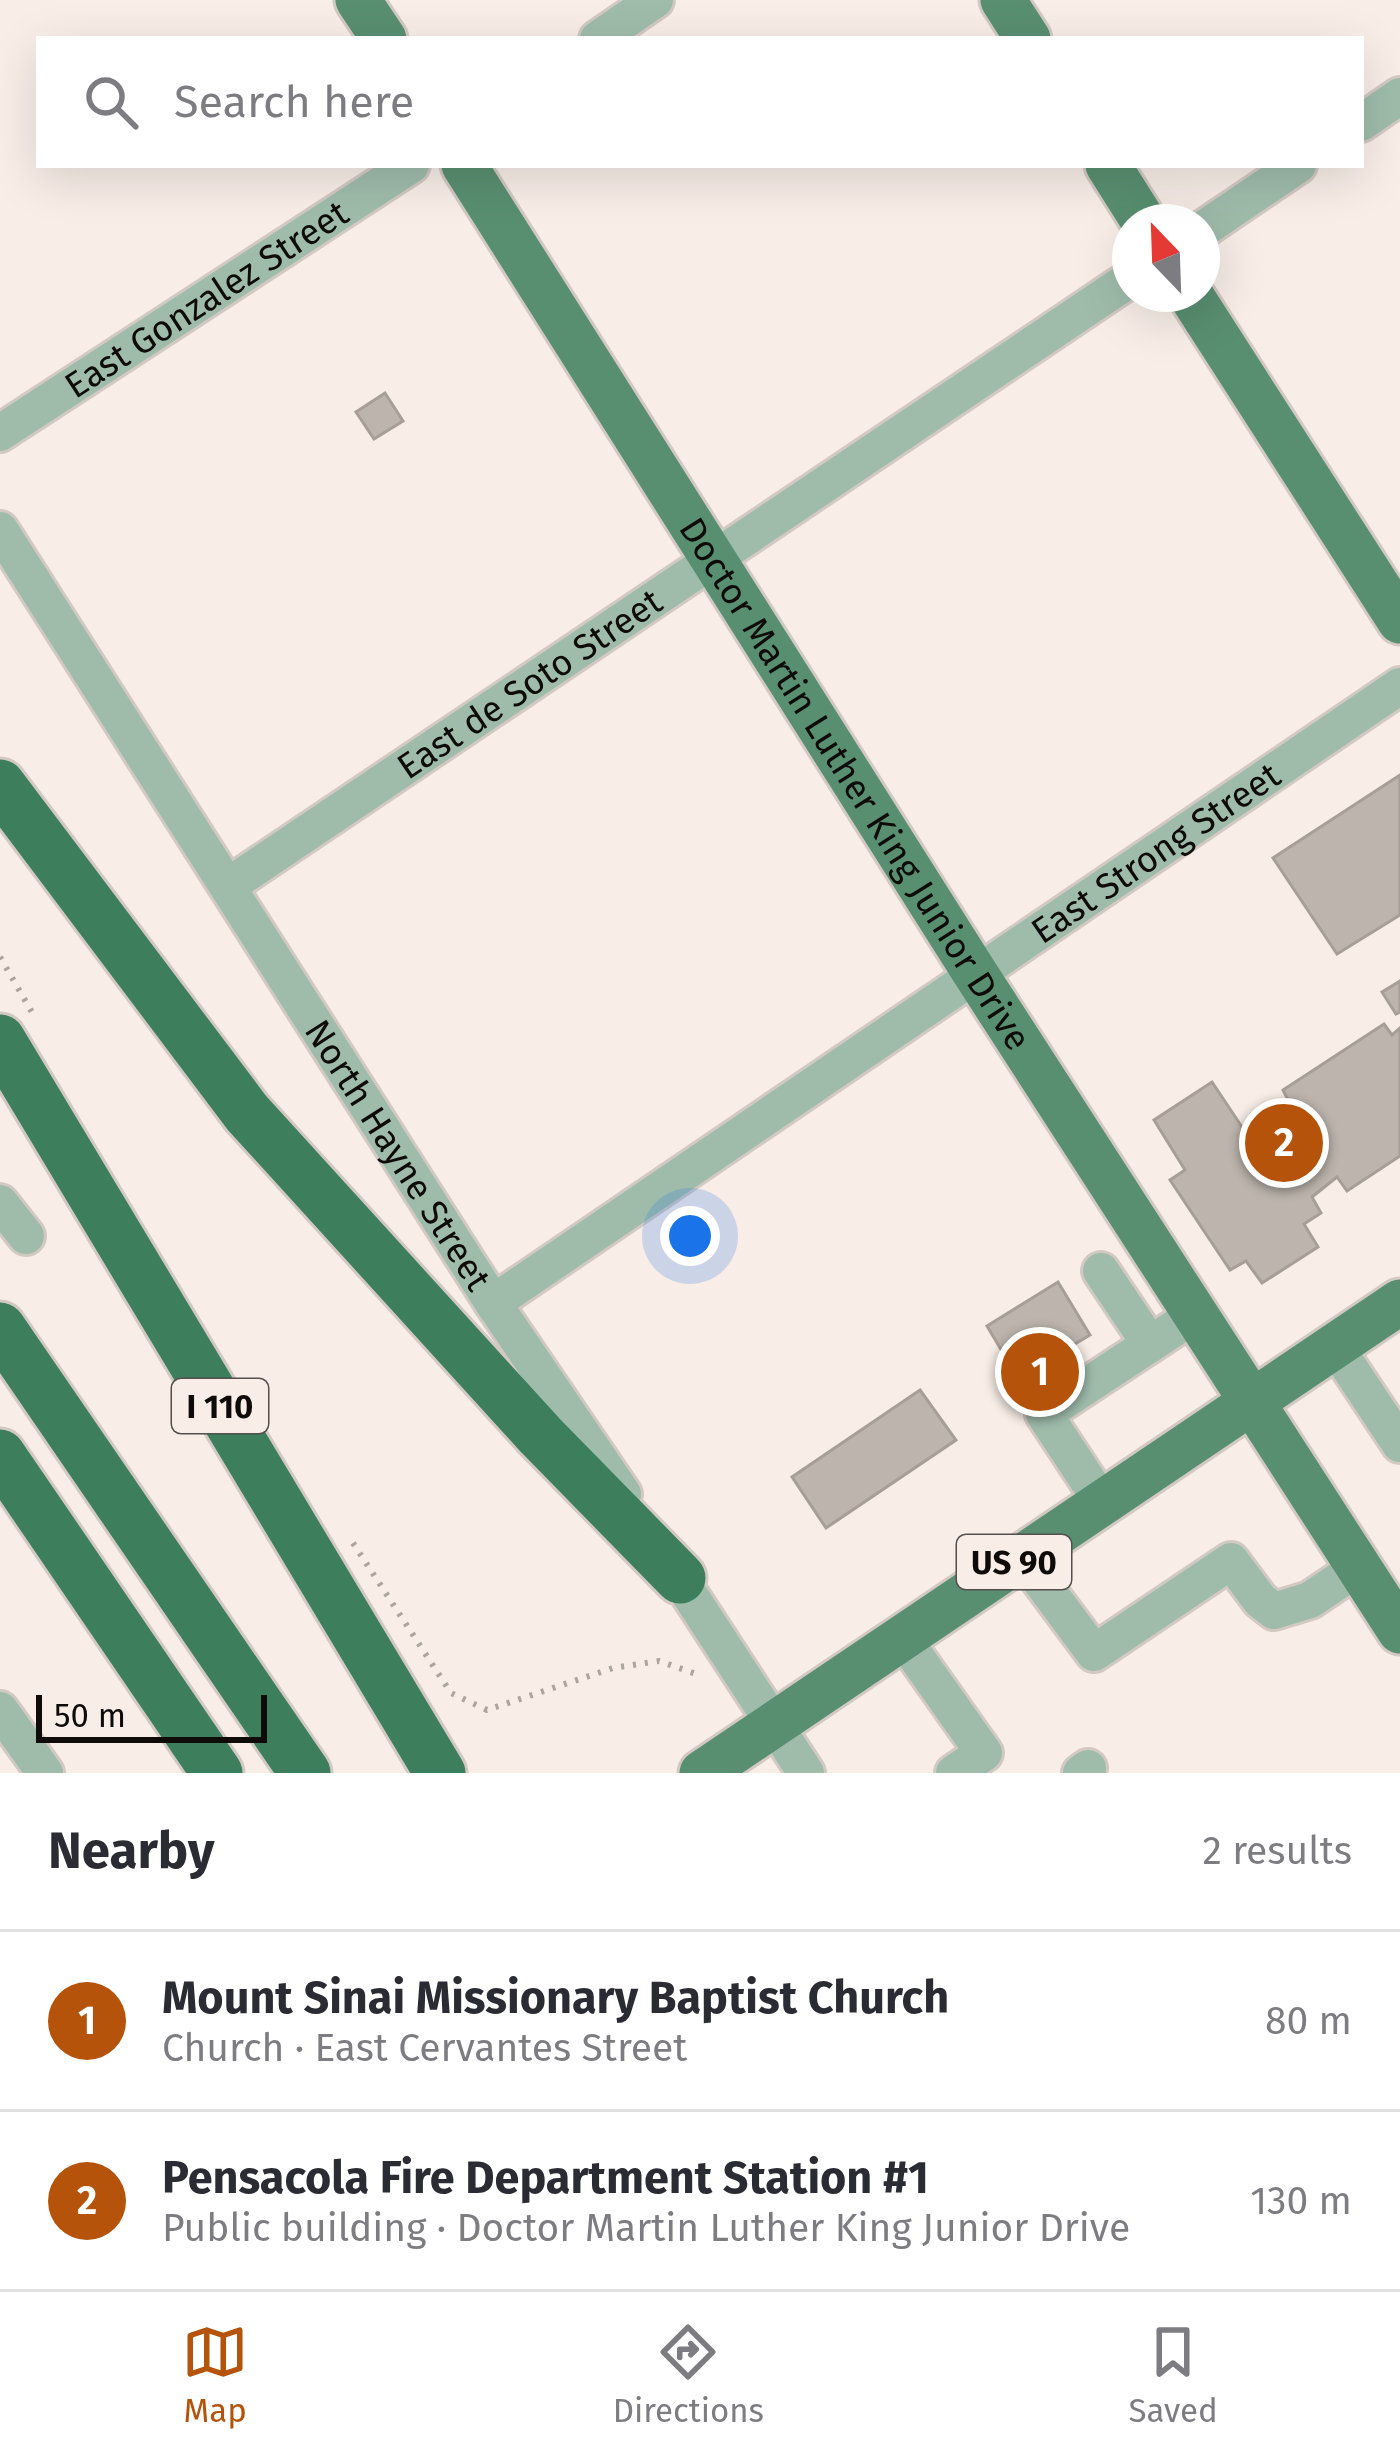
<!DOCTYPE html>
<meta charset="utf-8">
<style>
:root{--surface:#fff;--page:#f7f7f7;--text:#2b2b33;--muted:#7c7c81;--line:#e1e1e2;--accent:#b45309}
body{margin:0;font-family:"Fira Sans",sans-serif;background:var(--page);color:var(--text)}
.compass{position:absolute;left:1112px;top:204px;width:108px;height:108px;border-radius:50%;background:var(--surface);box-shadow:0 12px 48px #0002;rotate:337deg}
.scale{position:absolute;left:36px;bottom:30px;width:231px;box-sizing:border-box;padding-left:12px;border:6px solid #0e0b09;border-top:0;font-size:33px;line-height:42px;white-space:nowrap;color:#0e0b09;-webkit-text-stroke:9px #f8ede7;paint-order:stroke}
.you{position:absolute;left:690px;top:1236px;width:42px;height:42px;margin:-30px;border:9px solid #fff;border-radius:50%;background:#1a73e8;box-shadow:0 0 0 18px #1a73e833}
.badge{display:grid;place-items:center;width:78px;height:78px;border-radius:50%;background:var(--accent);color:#fff;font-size:39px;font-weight:700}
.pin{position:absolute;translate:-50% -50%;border:6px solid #fff;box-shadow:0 3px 12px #0006}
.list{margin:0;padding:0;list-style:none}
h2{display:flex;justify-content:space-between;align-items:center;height:156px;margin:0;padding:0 48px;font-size:51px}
h2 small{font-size:39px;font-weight:400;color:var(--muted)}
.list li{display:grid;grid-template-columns:78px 1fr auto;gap:36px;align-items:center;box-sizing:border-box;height:180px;padding:0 48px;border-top:3px solid var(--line)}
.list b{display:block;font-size:45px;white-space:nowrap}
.list p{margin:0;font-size:39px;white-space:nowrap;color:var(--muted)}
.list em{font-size:39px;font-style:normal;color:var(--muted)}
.icon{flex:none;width:66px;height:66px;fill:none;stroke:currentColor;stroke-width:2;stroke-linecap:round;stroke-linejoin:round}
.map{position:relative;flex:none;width:1400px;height:1773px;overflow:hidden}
.search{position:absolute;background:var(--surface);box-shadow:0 12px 48px #0002;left:36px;right:36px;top:36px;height:132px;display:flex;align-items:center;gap:30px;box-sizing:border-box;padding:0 42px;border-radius:0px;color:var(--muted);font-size:45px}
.sheet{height:516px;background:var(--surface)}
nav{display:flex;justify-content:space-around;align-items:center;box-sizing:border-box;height:168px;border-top:3px solid var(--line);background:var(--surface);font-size:33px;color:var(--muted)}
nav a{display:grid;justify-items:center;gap:6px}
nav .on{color:var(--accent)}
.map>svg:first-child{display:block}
.building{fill:#bdb5ad;stroke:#a79f97;stroke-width:3}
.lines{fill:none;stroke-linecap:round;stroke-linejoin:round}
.minor-casing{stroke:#d3c9c3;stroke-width:42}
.major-casing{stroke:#d3c9c3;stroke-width:51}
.highway-casing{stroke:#d3c9c3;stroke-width:57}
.path{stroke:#aca49f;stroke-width:6;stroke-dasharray:3 9;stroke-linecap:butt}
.minor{stroke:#9fbcab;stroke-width:36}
.major{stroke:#598f71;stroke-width:45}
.highway{stroke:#3d7e5d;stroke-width:51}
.labels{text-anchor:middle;stroke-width:10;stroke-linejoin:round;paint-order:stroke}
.shield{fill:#f8ede7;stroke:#544f4c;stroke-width:3}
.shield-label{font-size:33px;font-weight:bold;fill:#0e0b09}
.street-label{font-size:36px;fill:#0e0b09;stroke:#f8ede7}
</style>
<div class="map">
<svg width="1400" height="1773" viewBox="0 0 1400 1773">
<rect width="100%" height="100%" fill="#f8ede7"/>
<!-- building -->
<g class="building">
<path d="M385,393l18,28 -29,18 -18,-27z"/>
<path d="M1400,775v140l-63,39 -64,-96z"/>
<path d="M1400,981v31l-4,2 -14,-22z"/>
<path d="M1384,1024l8,11 8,-7v128l-53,35 -10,-14 -25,20 9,16 -17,11 14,23 -56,36 -16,-22 -16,9 -60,-90 15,-10 -31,-50 58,-38 32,48 15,-10 5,7 28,-19 -9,-18z"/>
<path d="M1058,1282l32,53 -72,43 -31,-52z"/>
<path d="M920,1390l36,50 -130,88 -34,-51z"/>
</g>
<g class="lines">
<!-- minor casing -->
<g class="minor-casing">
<g id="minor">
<path d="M598,39l57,-39"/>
<path d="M1361,123l39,-27"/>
<path d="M1202,230l96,-65"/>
<path id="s1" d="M0,433l411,-268"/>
<path id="s2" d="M0,530l493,773 130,191"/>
<path id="s3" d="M228,886l902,-607"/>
<path d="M0,1203l26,33"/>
<path d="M1101,1271l49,73"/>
<path id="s4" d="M493,1303l907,-617"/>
<path d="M1335,1346l65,98"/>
<path d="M1102,1502l-58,-88 152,-100"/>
<path d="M1022,1556l72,97 137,-92 29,39 14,11 36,-11 49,-33"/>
<path d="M667,1560l139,213"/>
<path d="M902,1637l82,116 -30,20"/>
<path d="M0,1710l45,63"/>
<path d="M1081,1773l7,-5"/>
</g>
</g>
<!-- major casing -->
<g class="major-casing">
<g id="major">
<path d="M358,0l26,39"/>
<path d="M1003,0l25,39"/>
<path id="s5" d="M464,165l511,808 425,658"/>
<path d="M1108,165l36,57"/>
<path d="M1190,294l210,327"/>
<path d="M702,1773l698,-471"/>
</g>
</g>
<!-- highway casing -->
<g class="highway-casing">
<g id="highway">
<path d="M0,785l247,328 293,322 140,143"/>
<path d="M0,1040l440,733"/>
<path d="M0,1328l305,445"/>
<path d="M0,1455l217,318"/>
</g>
</g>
<!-- path -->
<g class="path">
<path d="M0,957l33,57"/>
<path d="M353,1543l98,150 36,17 126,-42 46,-7 43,15"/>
</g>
<!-- minor -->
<use href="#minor" class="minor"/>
<!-- major -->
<use href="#major" class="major"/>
<!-- highway -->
<use href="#highway" class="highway"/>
</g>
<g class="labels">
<!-- shield labels -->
<g class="shield">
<rect x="172" y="1379" width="96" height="54" rx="9"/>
<rect x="957" y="1535" width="114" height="54" rx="9"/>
</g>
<g class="shield-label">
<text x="220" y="1418">I 110</text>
<text x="1014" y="1574">US 90</text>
</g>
<!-- street labels -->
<g class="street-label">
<text dy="13" stroke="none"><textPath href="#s1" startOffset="246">East Gonzalez Street</textPath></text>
<text dy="13" stroke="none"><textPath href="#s3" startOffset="363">East de Soto Street</textPath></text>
<text dy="13" stroke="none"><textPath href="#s5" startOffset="732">Doctor Martin Luther King Junior Drive</textPath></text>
<text dy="13" stroke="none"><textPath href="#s4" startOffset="801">East Strong Street</textPath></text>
<text dy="13" stroke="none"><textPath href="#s2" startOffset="741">North Hayne Street</textPath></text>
</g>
</g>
</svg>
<svg class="compass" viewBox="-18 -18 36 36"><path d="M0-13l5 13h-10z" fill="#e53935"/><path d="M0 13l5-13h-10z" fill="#7c7c81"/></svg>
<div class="scale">50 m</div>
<div class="you"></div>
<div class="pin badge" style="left:1040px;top:1372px">1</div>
<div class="pin badge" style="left:1284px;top:1143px">2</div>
<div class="search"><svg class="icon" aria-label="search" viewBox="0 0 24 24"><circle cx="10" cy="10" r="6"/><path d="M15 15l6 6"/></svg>Search here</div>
</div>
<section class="sheet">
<h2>Nearby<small>2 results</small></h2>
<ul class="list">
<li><span class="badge">1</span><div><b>Mount Sinai Missionary Baptist Church</b><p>Church · East Cervantes Street</p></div><em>80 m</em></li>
<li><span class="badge">2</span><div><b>Pensacola Fire Department Station #1</b><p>Public building · Doctor Martin Luther King Junior Drive</p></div><em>130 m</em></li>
</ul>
</section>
<nav>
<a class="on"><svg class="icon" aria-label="map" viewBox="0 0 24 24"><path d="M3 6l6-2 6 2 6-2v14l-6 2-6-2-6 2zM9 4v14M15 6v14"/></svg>Map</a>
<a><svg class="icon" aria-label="directions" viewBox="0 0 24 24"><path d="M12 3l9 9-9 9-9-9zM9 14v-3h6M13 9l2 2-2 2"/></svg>Directions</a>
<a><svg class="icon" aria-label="saved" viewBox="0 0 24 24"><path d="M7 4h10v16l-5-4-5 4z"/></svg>Saved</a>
</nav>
